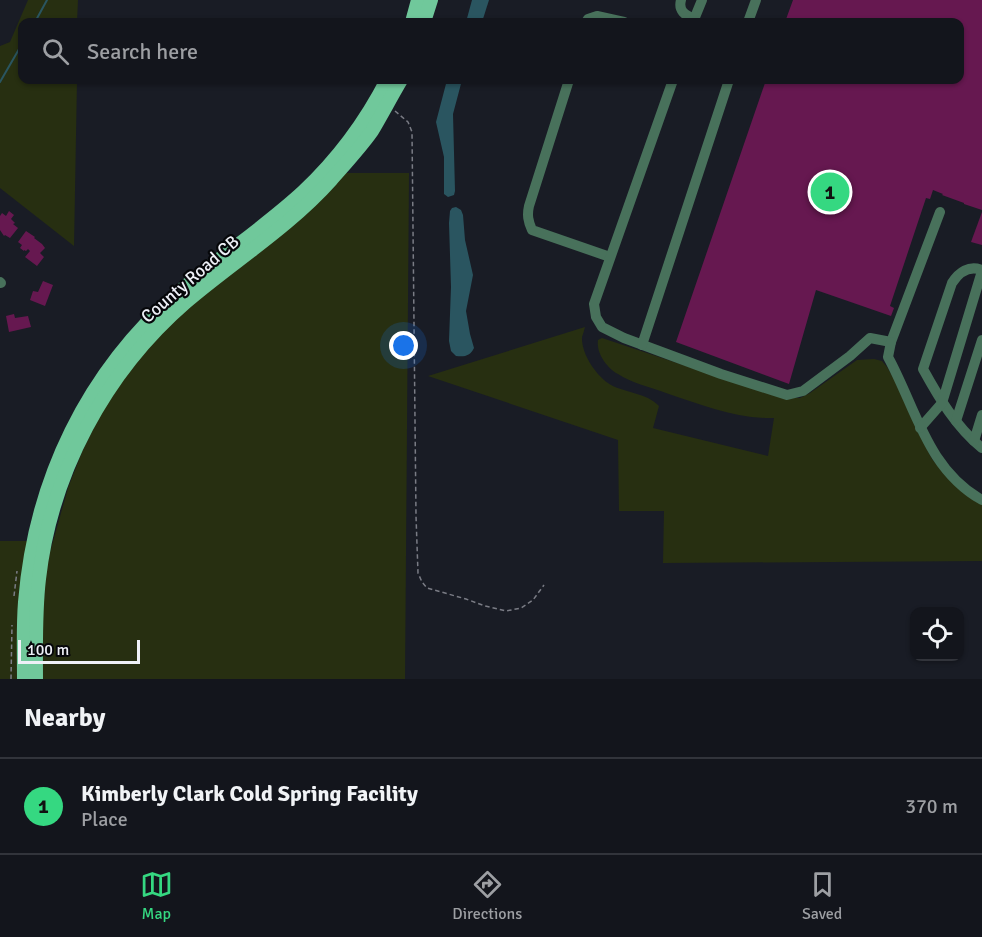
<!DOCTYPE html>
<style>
:root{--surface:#13151c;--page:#202229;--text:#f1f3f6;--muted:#9d9fa3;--line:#32343b;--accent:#35d881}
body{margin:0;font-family:Signika,sans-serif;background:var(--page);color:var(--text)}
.controls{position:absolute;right:18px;bottom:18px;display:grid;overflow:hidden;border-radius:12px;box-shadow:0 2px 4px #0004}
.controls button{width:54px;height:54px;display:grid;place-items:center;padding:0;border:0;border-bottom:2px solid var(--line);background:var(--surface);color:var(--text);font:30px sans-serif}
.scale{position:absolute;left:18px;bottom:15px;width:122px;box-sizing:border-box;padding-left:6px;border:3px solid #eef0f7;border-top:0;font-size:16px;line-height:21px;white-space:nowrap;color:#eef0f7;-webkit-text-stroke:4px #06070a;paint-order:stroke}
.you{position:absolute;left:404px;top:346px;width:21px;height:21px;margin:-15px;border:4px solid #fff;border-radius:50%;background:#1a73e8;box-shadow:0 0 0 9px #1a73e833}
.badge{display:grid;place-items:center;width:39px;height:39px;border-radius:50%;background:var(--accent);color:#111;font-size:20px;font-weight:700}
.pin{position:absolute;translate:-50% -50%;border:3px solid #fff;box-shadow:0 2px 6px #0006}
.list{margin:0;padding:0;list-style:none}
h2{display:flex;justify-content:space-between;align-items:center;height:78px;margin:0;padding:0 24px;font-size:26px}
h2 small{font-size:20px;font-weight:400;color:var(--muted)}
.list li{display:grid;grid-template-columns:39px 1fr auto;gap:18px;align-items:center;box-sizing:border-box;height:96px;padding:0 24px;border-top:2px solid var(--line)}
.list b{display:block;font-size:22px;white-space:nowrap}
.list p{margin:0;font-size:20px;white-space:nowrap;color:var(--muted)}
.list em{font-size:20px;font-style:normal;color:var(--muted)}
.icon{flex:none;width:33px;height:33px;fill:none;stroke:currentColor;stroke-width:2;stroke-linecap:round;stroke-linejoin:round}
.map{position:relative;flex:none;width:982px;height:679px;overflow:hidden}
.search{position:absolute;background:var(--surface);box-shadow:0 2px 4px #0004;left:18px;right:18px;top:18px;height:66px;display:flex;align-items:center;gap:15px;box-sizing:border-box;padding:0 21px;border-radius:12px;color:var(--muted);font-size:22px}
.sheet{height:174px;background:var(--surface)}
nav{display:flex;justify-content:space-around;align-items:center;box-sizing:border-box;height:84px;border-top:2px solid var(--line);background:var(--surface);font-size:16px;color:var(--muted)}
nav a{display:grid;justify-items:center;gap:3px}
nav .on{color:var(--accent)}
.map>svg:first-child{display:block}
.green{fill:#272f11}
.water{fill:#2a5560}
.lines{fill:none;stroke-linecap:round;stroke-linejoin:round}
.stream{stroke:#2a5560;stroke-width:2}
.building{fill:#661850}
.path{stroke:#7a7c85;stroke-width:1.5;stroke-dasharray:4.5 3;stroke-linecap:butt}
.minor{stroke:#48715b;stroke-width:10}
.major{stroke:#70c89b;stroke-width:14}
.labels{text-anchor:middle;stroke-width:4.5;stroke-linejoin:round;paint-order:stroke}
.street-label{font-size:18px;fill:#eef0f7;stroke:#06070a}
</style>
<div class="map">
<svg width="982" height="679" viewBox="0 0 982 679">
<rect width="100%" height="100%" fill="#191c25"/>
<!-- green -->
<g class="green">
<path d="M28,0h50l-1,22h-55v58h55l-3,166 -74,-58v-142l10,-4z"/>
<path d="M344,173h65l-4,506h-362l-1,-57 4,-50 4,-20 18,-64 14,-36 21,-43 32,-47 46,-50z"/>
<path d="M585,327c-1,4 -2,7 -3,10 -1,17 15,40 29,48 15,8 36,8 48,21l-6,22 115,28 6,-38c-38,1 -72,-13 -108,-25 -16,-6 -34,-10 -48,-19 -11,-6 -22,-21 -20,-34l4,-2 174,58 13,2h11l10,-5 47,-33 17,-1 8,2 5,6 8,14 21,47 16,31 17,20 33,25v57l-319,2 1,-52h-45l-1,-71 -190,-64z"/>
<path d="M0,541h30l-10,138h-20z"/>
</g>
<!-- water -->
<g class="water">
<path d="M472,0h17l-7,22h-16z"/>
<path d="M447,80h15l-9,34 2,77 -1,4 -6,2 -4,-3v-37l-8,-35z"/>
<path d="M456,207l5,3 2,5 2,25 8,35 -7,36 4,23 4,14c-4,8 -9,9 -18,8l-5,-5 -2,-10 2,-54 -2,-64 1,-12 2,-3z"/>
</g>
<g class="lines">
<!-- stream -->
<g class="stream">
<path d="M35,22l12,-22"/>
<path d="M0,82l22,-38"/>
</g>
</g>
<!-- building -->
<g class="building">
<path d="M793,0h189v210l-18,-6v-1l-22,-8 1,-1 -10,-4 -3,9 -4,-1 -36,108 4,2 -3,8 -75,-26 -27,94 -113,-42 90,-262h194v-58h-175z"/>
<path d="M9,211l5,4 -3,4 4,4 -2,1 5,4 -8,10 -5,-3 -1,1 -4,-6v-14l2,-3 4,3z"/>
<path d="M982,212v33l-11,-3z"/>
<path d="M26,231l9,6 -1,1 8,6 3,4 -5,5 4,4 -7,9 -12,-9 5,-6 -2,-2 -2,2 -2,-1v1l-4,-3 2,-3 -4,-3z"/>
<path d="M43,281l10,4 -8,21 -15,-6 3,-9 5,1z"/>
<path d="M14,314l1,4 13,-2 3,11 -22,5 -3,-16z"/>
</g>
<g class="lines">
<!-- path -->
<g class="path">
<path d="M395,111l13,11 4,10 4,384 2,57 4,9 5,6 39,11 19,7 21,5 15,-3 12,-8 11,-15"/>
<path d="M14,596l3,-25"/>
<path d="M11,679l1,-54"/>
</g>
<!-- minor -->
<g class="minor">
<path d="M681,0c-3,11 4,15 13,19"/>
<path d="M586,22l2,-3 9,-3 27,6"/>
<path d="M693,22l9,-22"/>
<path d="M748,22l8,-22"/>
<path d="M569,80l-40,126c-2,9 -1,15 3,24l78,27"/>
<path d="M673,80l-79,224 2,13 6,10 22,11 97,36 66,21 16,-4 47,-35 20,-18 21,4 49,-130"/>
<path d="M982,270c-13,-5 -23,2 -30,13l-29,86c16,29 33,58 59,79"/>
<path d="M0,282l1,1"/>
<path d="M891,342l-3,15c28,51 39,112 94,143"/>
<path d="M642,345l87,-265"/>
<path d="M956,421l26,-81"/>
<path d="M920,428l22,-25 40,-132"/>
<path d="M974,441l8,-26"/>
</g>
<!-- major -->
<g class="major">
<path d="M412,22l6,-22"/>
<path d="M424,22l7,-22"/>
<path d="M24,679c0,-26 -1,-52 1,-77 10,-122 62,-230 154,-310 40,-35 85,-64 124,-100 34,-32 63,-71 84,-112"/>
<path d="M36,679c0,-33 -1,-66 3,-100 12,-106 66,-207 147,-277 48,-41 103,-75 145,-122 14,-16 29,-32 41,-49 10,-17 19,-34 29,-51"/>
</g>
</g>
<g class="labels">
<!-- street labels -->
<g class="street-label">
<text transform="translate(190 279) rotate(-41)" y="6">County Road CB</text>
</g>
</g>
</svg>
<div class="controls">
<button><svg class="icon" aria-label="locate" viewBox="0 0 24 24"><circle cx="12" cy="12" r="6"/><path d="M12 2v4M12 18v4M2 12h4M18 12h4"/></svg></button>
</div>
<div class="scale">100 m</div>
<div class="you"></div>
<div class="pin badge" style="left:830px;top:192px">1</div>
<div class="search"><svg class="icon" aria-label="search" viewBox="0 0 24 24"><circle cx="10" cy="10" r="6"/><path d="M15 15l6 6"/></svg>Search here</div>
</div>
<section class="sheet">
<h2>Nearby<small></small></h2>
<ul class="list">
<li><span class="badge">1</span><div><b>Kimberly Clark Cold Spring Facility</b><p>Place</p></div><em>370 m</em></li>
</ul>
</section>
<nav>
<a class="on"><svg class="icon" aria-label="map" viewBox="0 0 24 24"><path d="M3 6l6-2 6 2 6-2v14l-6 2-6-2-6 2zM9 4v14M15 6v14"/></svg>Map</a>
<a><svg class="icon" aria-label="directions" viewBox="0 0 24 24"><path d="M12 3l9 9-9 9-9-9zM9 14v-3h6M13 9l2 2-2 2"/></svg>Directions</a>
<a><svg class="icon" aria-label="saved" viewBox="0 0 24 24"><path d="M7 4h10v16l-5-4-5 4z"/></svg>Saved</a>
</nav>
